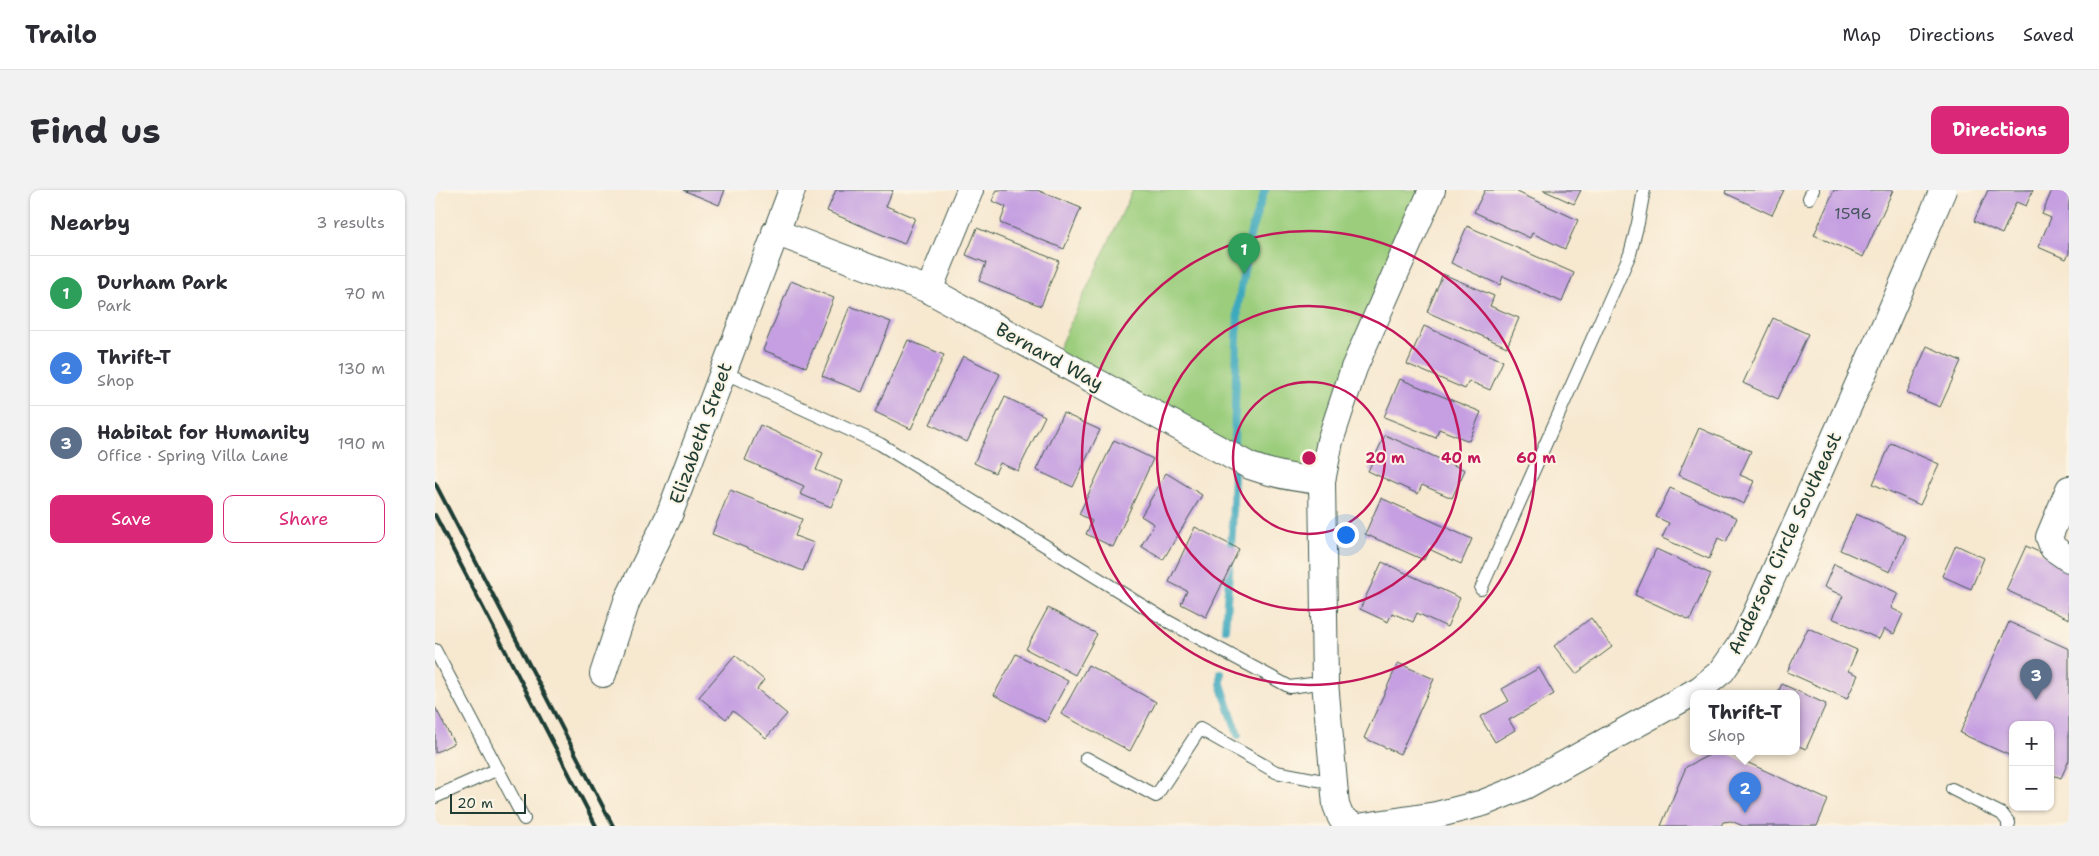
<!DOCTYPE html>
<meta charset="utf-8">
<style>
:root{--surface:#fff;--page:#f2f2f3;--text:#2b2b33;--muted:#7c7c81;--line:#e1e1e2;--accent:#db2777}
body{margin:0;font-family:"Shantell Sans",sans-serif;background:var(--page);color:var(--text)}
.controls{position:absolute;right:15px;bottom:15px;display:grid;overflow:hidden;border-radius:10px;box-shadow:0 1px 4px #0004}
.controls button{width:45px;height:45px;display:grid;place-items:center;padding:0;border:0;border-bottom:1px solid var(--line);background:var(--surface);color:var(--text);font:25px sans-serif}
.scale{position:absolute;left:15px;bottom:12px;width:76px;box-sizing:border-box;padding-left:5px;border:2px solid #1f3d34;border-top:0;font-size:14px;line-height:18px;white-space:nowrap;color:#1f3d34;-webkit-text-stroke:4px #fcf5e5;paint-order:stroke}
.you{position:absolute;left:910px;top:344px;width:18px;height:18px;margin:-12px;border:4px solid #fff;border-radius:50%;background:#1a73e8;box-shadow:0 0 0 8px #1a73e833}
.badge{display:grid;place-items:center;width:32px;height:32px;border-radius:50%;background:var(--accent);color:#fff;font-size:16px;font-weight:700}
.pin{position:absolute;translate:-50% -41px;filter:drop-shadow(0 1px 2px #0008)}
.pin::after{content:'';position:absolute;top:26px;width:18px;height:15px;background:inherit;clip-path:polygon(0 0,100% 0,50% 100%)}
.popup{position:absolute;left:1255px;top:500px;width:110px;height:65px;box-sizing:border-box;display:grid;place-content:center;border-radius:10px;background:var(--surface);filter:drop-shadow(0 1px 4px #0005);font-size:16px;white-space:nowrap;color:var(--muted)}
.popup b{font-size:19px;color:var(--text)}
.popup::after{content:'';position:absolute;left:50%;top:100%;margin-left:-10px;border:10px solid transparent;border-top-color:var(--surface)}
.list{margin:0;padding:0;list-style:none}
h2{display:flex;justify-content:space-between;align-items:center;height:65px;margin:0;padding:0 20px;font-size:21px}
h2 small{font-size:16px;font-weight:400;color:var(--muted)}
.list li{display:grid;grid-template-columns:32px 1fr auto;gap:15px;align-items:center;box-sizing:border-box;height:75px;padding:0 20px;border-top:1px solid var(--line)}
.list b{display:block;font-size:19px;white-space:nowrap}
.list p{margin:0;font-size:16px;white-space:nowrap;color:var(--muted)}
.list em{font-size:16px;font-style:normal;color:var(--muted)}
.actions{display:flex;gap:10px;padding:15px 20px}
.actions a{flex:1;padding:11px 0;border:1px solid var(--accent);border-radius:10px;text-align:center;font-size:18px;color:var(--accent)}
.actions .main{background:var(--accent);color:#fff}
.map{position:relative;flex:none;width:1634px;height:636px;overflow:hidden;border-radius:10px}
header{display:flex;align-items:center;gap:30px;box-sizing:border-box;height:70px;padding:0 25px;background:var(--surface);border-bottom:1px solid var(--line)}
header strong{font-size:24px}
nav{display:flex;gap:28px;margin-inline-start:auto;font-size:18px}
.intro{display:flex;align-items:center;justify-content:space-between;box-sizing:border-box;height:120px;padding:0 30px}
h1{margin:0;font-size:35px}
.button{padding:12px 22px;border-radius:10px;background:var(--accent);color:#fff;font-size:18px;font-weight:700}
main{display:flex;gap:30px;padding:0 30px}
aside{flex:1;background:var(--surface);border-radius:10px;box-shadow:0 1px 4px #0004}
.map>svg:first-child{display:block}
.green{fill:#9bcd7d;stroke:#5d8558}
.lines{fill:none;stroke-linecap:round;stroke-linejoin:round}
.stream{stroke:#3ea9bd;stroke-width:8}
.building{fill:#c59fe1}
.lane-casing{stroke:#3f574b;stroke-width:14}
.street-casing{stroke:#3f574b;stroke-width:28}
.lane{stroke:#fff;stroke-width:12}
.street{stroke:#fff;stroke-width:26}
.rail{stroke:#1f3d34;stroke-width:4}
.ring{fill:none;stroke:#c2185b;stroke-width:2.5}
.labels{text-anchor:middle;stroke-width:4;stroke-linejoin:round;paint-order:stroke}
.number-label{font-size:16px;fill:#48565f}
.street-label{font-size:19px;fill:#1f3d34;stroke:#fcf5e5}
.centre{fill:#c2185b;stroke:#fcf5e5;stroke-width:2.5}
.ring-label{font-size:15px;text-anchor:middle;font-weight:bold;fill:#c2185b;stroke:#fcf5e5;stroke-width:4;stroke-linejoin:round;paint-order:stroke}
</style>
<header>
<strong>Trailo</strong>
<nav><a>Map</a><a>Directions</a><a>Saved</a></nav>
</header>
<div class="intro"><h1>Find us</h1><a class="button">Directions</a></div>
<main>
<aside>
<h2>Nearby<small>3 results</small></h2>
<ul class="list">
<li><span class="badge" style="background:#2e9e5b">1</span><div><b>Durham Park</b><p>Park</p></div><em>70 m</em></li>
<li><span class="badge" style="background:#3f7fe0">2</span><div><b>Thrift-T</b><p>Shop</p></div><em>130 m</em></li>
<li><span class="badge" style="background:#5c6f8a">3</span><div><b>Habitat for Humanity</b><p>Office · Spring Villa Lane</p></div><em>190 m</em></li>
</ul>
<div class="actions"><a class="main">Save</a><a>Share</a></div>
</aside>
<div class="map">
<svg width="1634" height="636" viewBox="0 0 1634 636">
<rect width="100%" height="100%" fill="#fcf5e5"/>
<filter id="ink" filterUnits="userSpaceOnUse"><feTurbulence type="fractalNoise" baseFrequency=".02" numOctaves="2"/><feDisplacementMap in="SourceGraphic" scale="10" xChannelSelector="R" yChannelSelector="G"/><feConvolveMatrix kernelMatrix="1 2 1 2 8 2 1 2 1" color-interpolation-filters="sRGB"/></filter>
<filter id="wash" filterUnits="userSpaceOnUse"><feTurbulence type="fractalNoise" baseFrequency=".0096" numOctaves="4" result="noise"/><feDisplacementMap in="SourceGraphic" scale="20" xChannelSelector="R" yChannelSelector="G"/><feGaussianBlur stdDeviation="1.12" result="paint"/><feColorMatrix in="noise" values="0 0 0 0 0 0 0 0 0 0 0 0 0 0 0 0 0 1.4 0 .05"/><feComposite in="paint" operator="in"/></filter>
<g filter="url(#wash)">
<rect width="100%" height="100%" fill="#f7e8d0"/>
<!-- green -->
<path class="green" d="M698,0h299l-110,291 -29,-2 -239,-121z"/>
<g class="lines">
<!-- stream -->
<g class="stream">
<path d="M799,252l4,-137 13,-74 14,-41"/>
<path d="M790,439l7,-97 2,-60"/>
<path d="M786,483v11l17,51"/>
</g>
</g>
<g id="blocks">
<!-- building -->
<g class="building">
<path d="M248,0h42l-6,15z"/>
<path d="M401,0h57l-7,16 29,12 -11,26 -77,-33z"/>
<path d="M562,0h40l44,18 -17,41 -64,-26 6,-16 -14,-6z"/>
<path d="M1050,0h28l65,30 -13,29 -33,-16 -2,5 -56,-26z"/>
<path d="M1108,0h38l-7,14z"/>
<path d="M1291,0h58l-12,25 -47,-22z"/>
<path d="M1399,0h59l-30,67 -49,-22z"/>
<path d="M1553,0h45l-7,16 -10,-4 -14,32 -28,-13z"/>
<path d="M1617,0h17v63l-3,6 -28,-12 13,-29 -9,-4z"/>
<path d="M1032,36l107,47 -12,29 -59,-26 -3,9 -49,-22z"/>
<path d="M542,38l82,33 -18,45 -62,-25 7,-18 -20,-8z"/>
<path d="M1008,84l51,22 -4,10 29,12 -12,29 -80,-35z"/>
<path d="M356,91l43,17 -28,69 -43,-17z"/>
<path d="M415,116l41,16 -29,70 -40,-16z"/>
<path d="M1338,128l35,16 -30,65 -35,-16z"/>
<path d="M989,136l79,35 -13,29 -21,-9 -4,8 -58,-25z"/>
<path d="M473,150l36,15 -33,74 -36,-17z"/>
<path d="M1492,156l34,15 -21,46 -33,-14z"/>
<path d="M528,166l37,18 -33,68 -37,-18z"/>
<path d="M965,189l81,33 -12,29 -30,-12 -3,9 -52,-21z"/>
<path d="M570,207l40,19 -27,55 -18,-8 -5,10 -21,-10z"/>
<path d="M628,223l37,17 -27,57 -37,-17z"/>
<path d="M325,235l63,28 -7,17 26,11 -11,26 -31,-13 4,-8 -59,-26z"/>
<path d="M1264,238l52,23 -11,24 14,6 -10,23 -66,-29z"/>
<path d="M950,245l80,35 -13,28 -30,-13 -4,9 -50,-23z"/>
<path d="M679,250l39,19 -40,88 -27,-13 6,-13 -13,-7z"/>
<path d="M1456,253l48,21 -19,41 -47,-21z"/>
<path d="M731,283l36,22 -39,65 -22,-14 13,-22 -13,-8z"/>
<path d="M1235,298l67,30 -11,24 -8,-4 -9,21 -47,-21 7,-15 -13,-6z"/>
<path d="M295,300l72,29 -7,17 19,7 -11,28 -91,-37z"/>
<path d="M946,308l91,41 -11,25 -32,-15 -5,11 -59,-26z"/>
<path d="M1421,324l50,22 -16,36 -50,-22z"/>
<path d="M760,337l44,22 -33,68 -25,-13 6,-13 -18,-9z"/>
<path d="M1521,355l28,13 -13,31 -29,-13z"/>
<path d="M1591,356l43,20v53l-63,-29z"/>
<path d="M1221,359l55,25 -21,46 -55,-25z"/>
<path d="M947,372l78,36 -13,29 -30,-14 -4,9 -21,-9 -4,9 -28,-13z"/>
<path d="M1399,374l64,29 -7,15 12,6 -9,20 -10,-5 -5,10 -47,-21 11,-22 -19,-9z"/>
<path d="M613,418l49,26 -22,41 -49,-26z"/>
<path d="M1156,428l21,29 -36,27 -22,-28z"/>
<path d="M1574,432l60,27v111l-8,18 -11,-4v-49h-37v32l-53,-24z"/>
<path d="M1373,438l49,22 -9,21 10,4 -11,24 -60,-27z"/>
<path d="M581,464l52,27 -22,41 -52,-27z"/>
<path d="M300,465l29,25 -7,9 30,25 -21,24 -33,-27 -7,8 -27,-22z"/>
<path d="M963,473l36,16 -34,75 -36,-16z"/>
<path d="M653,475l68,37 -26,49 -69,-37z"/>
<path d="M1104,478l15,26 -45,26 6,10 -20,12 -15,-25 29,-16 -7,-12z"/>
<path d="M1347,494l44,20 -20,45 -10,-4v-51h-19z"/>
<path d="M0,517l19,36 -19,10z"/>
<path d="M1280,562h10l103,48 -11,26h-74l-12,-5 -8,1 -2,4h-60l25,-59z"/>
</g>
</g>
</g>
<g filter="url(#ink)">
<use href="#blocks" fill-opacity="0" stroke="#3f574b" stroke-width="1"/>
<g class="lines">
<!-- lane casing -->
<g class="lane-casing">
<g id="lane">
<path d="M1374,8l4,-8"/>
<path d="M288,182l157,72 289,178 121,65 35,-5"/>
<path d="M1046,399l149,-335 8,-31 6,-33"/>
<path d="M0,460l89,169"/>
<path d="M651,568l70,38 44,-67 76,43 58,11"/>
<path d="M1517,599l50,25 7,9 -1,3"/>
<path d="M0,607l63,-28"/>
</g>
</g>
<!-- street casing -->
<g class="street-casing">
<g id="street">
<path d="M340,42l154,58 321,176c25,9 47,13 72,15"/>
<path d="M494,100l41,-100"/>
<path d="M1634,299l-20,48 4,11 16,11"/>
<path d="M168,484l24,-73 41,-83 124,-328"/>
<path d="M919,636l-13,-8 -5,-13 -2,-22 -9,-101 -3,-201 8,-40 24,-73 78,-178"/>
<path d="M929,636l72,-11 47,-12 42,-17 175,-97 22,-18 23,-33 142,-318 56,-130"/>
</g>
</g>
<!-- lane -->
<use href="#lane" class="lane"/>
<!-- street -->
<use href="#street" class="street"/>
<!-- rail -->
<g class="rail">
<path d="M0,293l178,343"/>
<path d="M0,325l161,311"/>
</g>
</g>
</g>
<!-- distance rings -->
<g class="ring">
<circle cx="874" cy="268" r="76"/>
<circle cx="874" cy="268" r="152"/>
<circle cx="874" cy="268" r="227"/>
</g>
<g class="labels">
<!-- number labels -->
<g class="number-label">
<text x="1418" y="29">1596</text>
</g>
<!-- street labels -->
<g class="street-label">
<text transform="translate(615 166) rotate(29)" y="7">Bernard Way</text>
<text transform="translate(265 243) rotate(-70)" y="7">Elizabeth Street</text>
<text transform="translate(1349 353) rotate(-65)" y="7">Anderson Circle Southeast</text>
</g>
</g>
<circle cx="874" cy="268" r="8" class="centre"/>
<g class="ring-label">
<text x="950" y="273">20 m</text>
<text x="1026" y="273">40 m</text>
<text x="1101" y="273">60 m</text>
</g>
</svg>
<div class="controls">
<button>+</button>
<button>−</button>
</div>
<div class="scale">20 m</div>
<div class="you"></div>
<div class="pin badge" style="left:809px;top:84px;background:#2e9e5b">1</div>
<div class="pin badge" style="left:1310px;top:623px;background:#3f7fe0">2</div>
<div class="popup"><b>Thrift-T</b>Shop</div>
<div class="pin badge" style="left:1601px;top:510px;background:#5c6f8a">3</div>
</div>
</main>
